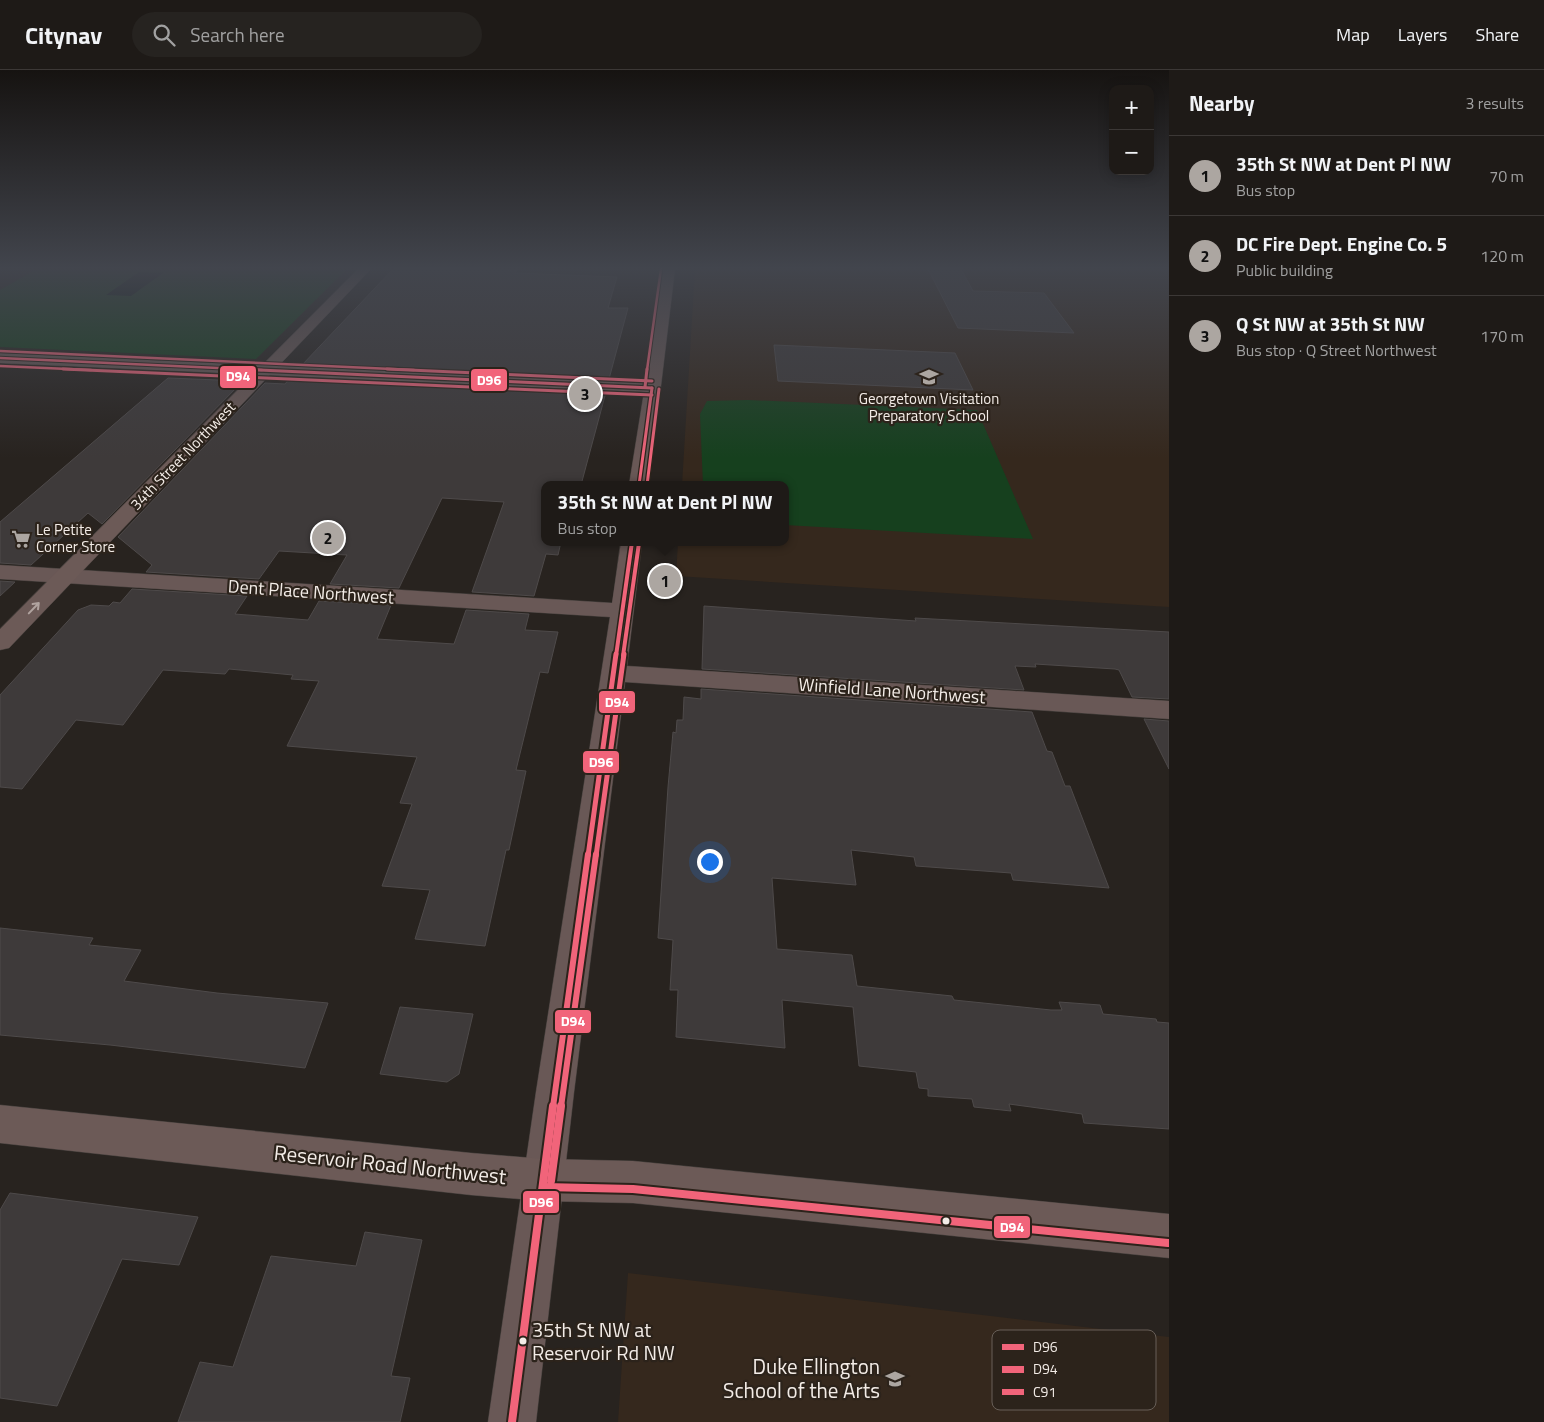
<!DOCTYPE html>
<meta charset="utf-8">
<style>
:root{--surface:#1e1a17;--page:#262320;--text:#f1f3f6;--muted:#a1a1a1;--line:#3c3836;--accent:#aca6a1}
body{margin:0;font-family:"Titillium Web",sans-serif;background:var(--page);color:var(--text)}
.controls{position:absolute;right:15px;top:15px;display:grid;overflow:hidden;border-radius:10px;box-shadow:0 2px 12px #0003}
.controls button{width:45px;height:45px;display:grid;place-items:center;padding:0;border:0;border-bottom:1px solid var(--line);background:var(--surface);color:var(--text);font:25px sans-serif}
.you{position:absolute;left:709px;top:791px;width:18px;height:18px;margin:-12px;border:4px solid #fff;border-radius:50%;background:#1a73e8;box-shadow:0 0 0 8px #1a73e833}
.badge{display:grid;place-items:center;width:32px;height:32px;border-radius:50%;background:var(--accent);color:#111;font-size:16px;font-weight:700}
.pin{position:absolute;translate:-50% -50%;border:2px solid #fff;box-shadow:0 1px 5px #0006}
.popup{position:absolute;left:541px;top:411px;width:248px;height:65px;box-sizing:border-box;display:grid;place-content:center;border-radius:10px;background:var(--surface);filter:drop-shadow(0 1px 4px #0005);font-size:16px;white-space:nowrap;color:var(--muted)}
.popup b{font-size:19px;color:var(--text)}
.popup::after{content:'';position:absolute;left:50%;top:100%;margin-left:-10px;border:10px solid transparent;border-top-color:var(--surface)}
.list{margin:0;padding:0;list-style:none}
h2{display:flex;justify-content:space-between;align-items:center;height:65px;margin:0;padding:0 20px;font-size:21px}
h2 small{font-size:16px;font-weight:400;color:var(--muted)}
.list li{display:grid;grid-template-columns:32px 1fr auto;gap:15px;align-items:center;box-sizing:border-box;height:80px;padding:0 20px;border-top:1px solid var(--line)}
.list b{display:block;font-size:19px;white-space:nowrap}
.list p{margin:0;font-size:16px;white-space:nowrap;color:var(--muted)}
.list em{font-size:16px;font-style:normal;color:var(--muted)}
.icon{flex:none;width:28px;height:28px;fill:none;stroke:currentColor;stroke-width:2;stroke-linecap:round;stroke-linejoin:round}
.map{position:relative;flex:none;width:1169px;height:1352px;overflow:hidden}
header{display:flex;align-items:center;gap:30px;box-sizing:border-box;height:70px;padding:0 25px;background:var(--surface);border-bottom:1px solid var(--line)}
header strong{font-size:24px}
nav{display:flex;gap:28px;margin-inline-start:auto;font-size:18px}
.search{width:350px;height:45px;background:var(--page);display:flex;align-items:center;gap:12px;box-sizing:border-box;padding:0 18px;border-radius:28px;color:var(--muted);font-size:19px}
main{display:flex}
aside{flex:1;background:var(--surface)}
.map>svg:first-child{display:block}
.built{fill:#35281d}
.green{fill:#16401e}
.water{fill:#071516}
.building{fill:#3e3a3a;stroke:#4e4a4a}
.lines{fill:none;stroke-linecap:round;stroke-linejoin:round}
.street-casing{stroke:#443f3c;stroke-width:1}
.secondary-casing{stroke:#443f3c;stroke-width:1}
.street{fill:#695856;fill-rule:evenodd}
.secondary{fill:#6c5a57;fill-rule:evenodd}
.bus-1-far5-casing{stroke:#2c231b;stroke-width:4.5}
.bus-1-far4-casing{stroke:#2c231b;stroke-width:5.5}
.bus-1-far3-casing{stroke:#2c231b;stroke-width:7}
.bus-1-far2-casing{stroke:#2c231b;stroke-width:9}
.bus-1-far1-casing{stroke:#2c231b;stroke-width:10}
.bus-1-casing{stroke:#2c231b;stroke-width:12}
.bus-2-far5-casing{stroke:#2c231b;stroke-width:4.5}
.bus-2-far4-casing{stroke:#2c231b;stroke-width:5.5}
.bus-2-far3-casing{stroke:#2c231b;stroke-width:7}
.bus-2-far2-casing{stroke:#2c231b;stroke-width:9}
.bus-2-far1-casing{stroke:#2c231b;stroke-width:10}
.bus-2-casing{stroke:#2c231b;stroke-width:12}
.bus-3-far1-casing{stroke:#2c231b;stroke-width:4.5}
.bus-3-casing{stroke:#2c231b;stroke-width:5.5}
.bus-1-far5{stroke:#f1647a;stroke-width:2.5}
.bus-1-far4{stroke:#f1647a;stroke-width:3}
.bus-1-far3{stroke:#f1647a;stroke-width:4}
.bus-1-far2{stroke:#f1647a;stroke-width:5}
.bus-1-far1{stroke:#f1647a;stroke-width:6}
.bus-1{stroke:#f1647a;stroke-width:8}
.bus-2-far5{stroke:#f1647a;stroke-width:2.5}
.bus-2-far4{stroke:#f1647a;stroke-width:3}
.bus-2-far3{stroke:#f1647a;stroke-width:4}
.bus-2-far2{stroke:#f1647a;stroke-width:5}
.bus-2-far1{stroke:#f1647a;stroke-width:6}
.bus-2{stroke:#f1647a;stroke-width:8}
.bus-3-far1{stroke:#f1647a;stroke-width:2.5}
.bus-3{stroke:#f1647a;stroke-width:3}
.oneway{stroke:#b0a39f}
.bus-dot{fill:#f3ece7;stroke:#2c231b;stroke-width:2}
.labels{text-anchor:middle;stroke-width:4.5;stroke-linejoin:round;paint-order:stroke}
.far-poi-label{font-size:15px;fill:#f3ece7;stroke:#2c231b}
.far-street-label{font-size:15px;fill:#f3ece7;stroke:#2c231b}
.street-label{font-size:18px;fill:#f3ece7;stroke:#2c231b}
.near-bus-label{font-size:20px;fill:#f3ece7;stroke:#2c231b;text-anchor:start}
.near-street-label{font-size:21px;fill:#f3ece7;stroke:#2c231b}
.near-poi-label{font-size:21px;fill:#f3ece7;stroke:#2c231b;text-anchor:end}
.key{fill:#2c231b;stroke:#685f58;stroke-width:1}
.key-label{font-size:14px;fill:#f3ece7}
.line-badge{stroke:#2c231b;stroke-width:2}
.badge-label{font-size:14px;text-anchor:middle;font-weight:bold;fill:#fff}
</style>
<header>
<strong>Citynav</strong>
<div class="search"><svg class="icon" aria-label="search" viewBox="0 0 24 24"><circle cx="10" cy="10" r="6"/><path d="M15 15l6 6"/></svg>Search here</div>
<nav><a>Map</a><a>Layers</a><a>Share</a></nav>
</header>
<main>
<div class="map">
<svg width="1169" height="1352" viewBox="0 0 1169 1352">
<rect width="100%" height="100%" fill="#28231f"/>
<!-- built -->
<g class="built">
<path d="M695,199h474v338l-493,-31 2,-34h107v-57h-103z"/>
<path d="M628,1203l541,64v85h-551z"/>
</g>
<!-- green -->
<g class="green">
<path d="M37,199h310l-91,90 -256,-12v-57z"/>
<path d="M748,330l229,10 56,129 -248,-14v-40h-82l-3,-71 7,-13z"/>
</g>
<!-- water -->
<path class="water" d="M139,202l24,1 -32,23 -25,-1z"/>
<!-- building -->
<g class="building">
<path d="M393,199h85l39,1 -2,3 102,4 -9,31h20l-19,71 -307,-14z"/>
<path d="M928,199h33l12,22 71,2 30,40 -116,-5z"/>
<path d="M774,275l181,8 18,37 -195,-9z"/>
<path d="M168,308l75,3 -141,143 -14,-11 -57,52 -31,-2v-41z"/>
<path d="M290,308l316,14 -25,93h-36v57h16l-3,13 -12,-1 -12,42 -62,-4 32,-90 -62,-4 -43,90 -69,-4 17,-29 -68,-4 -20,28 -113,-7 6,-7 -34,-28 147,-154 20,1z"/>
<path d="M0,511l15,1 -15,14z"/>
<path d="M132,519l115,7 -12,18 73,6 11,-19 72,4 -14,34 77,5 12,-34 63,4 -4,16 33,2 -10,41 -8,-1 -24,98 10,1 -17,79h-3l-21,96 -70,-7 15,-49 -48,-4 30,-82 -12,-1 17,-46 -130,-11 32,-65 -28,-2 2,-4 -64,-6 -4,5 -62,-4 -40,55 -47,-5 -54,69 -22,-2v-92l78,-85 13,-5 18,1 4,-4 7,1z"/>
<path d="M704,536l212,15 -1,-3 254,14v67l-37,-2 -13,-27 -4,-1 -80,-5 1,3 -21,-1 9,24 -322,-21z"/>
<path d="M701,619l331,23 15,39 5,1 13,34h5l39,102 -96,-8 -2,-7 -95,-7 -2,-9 -63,-7 5,35 -84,-7 5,71 75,6 5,31 95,10 2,4 97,10h11l-3,-8 41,3 3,9 53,5 1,3 12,1v106l-85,-6 -2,-9 -73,-10 2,7 -37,-4 -2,-8 -44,-3v-7l-9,-1 -3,-16 -57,-6 -6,-59 -71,-7 3,48 -109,-11 2,-47h-8l3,-50 -15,-2 10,-151 5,-55 3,1 1,-13h6l1,-23 17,2z"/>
<path d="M1144,649l25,2v48z"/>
<path d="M0,858l93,10 -4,7 52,5 -17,31 93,12 111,10 -23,65 -195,-23 -110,-10z"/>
<path d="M400,937l73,7 -14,60 -12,8 -67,-8z"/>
<path d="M10,1123l188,24 -19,48 -57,-6 -65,147 -57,-8v-188z"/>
<path d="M365,1162l57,8 -31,136 19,2 -10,44h-222l22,-60 33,5 38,-111 85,10z"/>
</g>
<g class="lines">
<!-- street casing -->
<g class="street-casing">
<g id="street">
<path d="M663,199h12l-26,216h-20l15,-93 -644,-29v-10l645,30z"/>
<path d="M621,472h21l-15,124 542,35v18l-544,-37 -51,410 -38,330h-48l48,-330 74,-475 -610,-38v-14l612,38z"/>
</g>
</g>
<!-- secondary casing -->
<g class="secondary-casing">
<g id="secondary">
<path d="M358,199h13l-362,379 -9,2v-21z"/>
<path d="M0,1035l471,48 73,6 89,2 536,53v44l-536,-55 -89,-2 -73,-6 -471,-52z"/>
</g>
</g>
<!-- street -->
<use href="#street" class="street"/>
<!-- secondary -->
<use href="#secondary" class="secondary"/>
<!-- bus-1-far5 casing -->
<g class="bus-1-far5-casing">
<path id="bus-1-far5" d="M0,288l262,12"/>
</g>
<!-- bus-1-far4 casing -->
<g class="bus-1-far4-casing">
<g id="bus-1-far4">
<path d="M235,299l417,19"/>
<path d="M639,415l13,-97"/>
</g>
</g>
<!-- bus-1-far3 casing -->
<g class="bus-1-far3-casing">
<path id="bus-1-far3" d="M616,586l16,-114"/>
</g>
<!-- bus-1-far2 casing -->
<g class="bus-1-far2-casing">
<path id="bus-1-far2" d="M588,786l28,-202"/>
</g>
<!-- bus-1-far1 casing -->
<g class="bus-1-far1-casing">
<path id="bus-1-far1" d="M553,1037l35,-253"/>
</g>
<!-- bus-1 casing -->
<g class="bus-1-casing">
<path id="bus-1" d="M512,1352l41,-316"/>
</g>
<!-- bus-2-far5 casing -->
<g class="bus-2-far5-casing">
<path id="bus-2-far5" d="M0,296l91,4"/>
</g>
<!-- bus-2-far4 casing -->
<g class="bus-2-far4-casing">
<g id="bus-2-far4">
<path d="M63,299l589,26"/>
<path d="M647,415l12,-96"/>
</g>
</g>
<!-- bus-2-far3 casing -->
<g class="bus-2-far3-casing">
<path id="bus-2-far3" d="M623,586l16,-113"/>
</g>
<!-- bus-2-far2 casing -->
<g class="bus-2-far2-casing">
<path id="bus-2-far2" d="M596,786l28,-202"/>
</g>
<!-- bus-2-far1 casing -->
<g class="bus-2-far1-casing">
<path id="bus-2-far1" d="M561,1037l35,-253"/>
</g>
<!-- bus-2 casing -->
<g class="bus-2-casing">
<g id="bus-2">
<path d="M551,1111l10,-75"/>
<path d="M544,1117l89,2 535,54"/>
</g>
</g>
<!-- bus-3-far1 casing -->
<g class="bus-3-far1-casing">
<g id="bus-3-far1">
<path d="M0,281l414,19"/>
<path d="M647,300l14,-101"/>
</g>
</g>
<!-- bus-3 casing -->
<g class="bus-3-casing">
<g id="bus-3">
<path d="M387,299l265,12"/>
<path d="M645,317l2,-18"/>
</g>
</g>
<!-- bus-1-far5 -->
<use href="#bus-1-far5" class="bus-1-far5"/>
<!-- bus-1-far4 -->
<use href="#bus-1-far4" class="bus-1-far4"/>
<!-- bus-1-far3 -->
<use href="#bus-1-far3" class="bus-1-far3"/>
<!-- bus-1-far2 -->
<use href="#bus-1-far2" class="bus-1-far2"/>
<!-- bus-1-far1 -->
<use href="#bus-1-far1" class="bus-1-far1"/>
<!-- bus-1 -->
<use href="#bus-1" class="bus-1"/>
<!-- bus-2-far5 -->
<use href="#bus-2-far5" class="bus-2-far5"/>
<!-- bus-2-far4 -->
<use href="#bus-2-far4" class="bus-2-far4"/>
<!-- bus-2-far3 -->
<use href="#bus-2-far3" class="bus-2-far3"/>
<!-- bus-2-far2 -->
<use href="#bus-2-far2" class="bus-2-far2"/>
<!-- bus-2-far1 -->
<use href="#bus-2-far1" class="bus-2-far1"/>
<!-- bus-2 -->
<use href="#bus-2" class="bus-2"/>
<!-- bus-3-far1 -->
<use href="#bus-3-far1" class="bus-3-far1"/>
<!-- bus-3 -->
<use href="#bus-3" class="bus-3"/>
</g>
<!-- one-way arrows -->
<defs><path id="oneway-shaft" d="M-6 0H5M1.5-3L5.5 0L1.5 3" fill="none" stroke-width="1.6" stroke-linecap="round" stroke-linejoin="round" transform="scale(1.25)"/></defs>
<use class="oneway" href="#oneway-shaft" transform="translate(34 538) rotate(-46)"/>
<!-- sky -->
<linearGradient id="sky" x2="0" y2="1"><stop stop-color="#161311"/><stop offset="0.51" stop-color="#42454d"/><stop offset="1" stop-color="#42454d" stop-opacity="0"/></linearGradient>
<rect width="1169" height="388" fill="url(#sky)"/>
<!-- icons -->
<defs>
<g id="school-bare" transform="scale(1.5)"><path d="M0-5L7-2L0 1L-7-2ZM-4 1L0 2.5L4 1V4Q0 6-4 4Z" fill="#aca6a1" stroke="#2c231b" stroke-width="2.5" paint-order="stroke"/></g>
<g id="supermarket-bare" transform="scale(1.5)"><path d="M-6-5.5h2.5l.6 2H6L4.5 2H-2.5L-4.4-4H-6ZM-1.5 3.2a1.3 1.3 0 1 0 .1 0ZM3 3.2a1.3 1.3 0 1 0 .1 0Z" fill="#aca6a1" stroke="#2c231b" stroke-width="2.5" paint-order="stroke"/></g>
</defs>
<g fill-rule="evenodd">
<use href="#school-bare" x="929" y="307"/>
<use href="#supermarket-bare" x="21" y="469"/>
<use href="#school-bare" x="895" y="1309"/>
</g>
<!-- markers -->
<g class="bus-dot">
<circle cx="946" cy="1151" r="4.5"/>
<circle cx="523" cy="1271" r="4.5"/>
</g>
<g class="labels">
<!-- far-poi labels -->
<g class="far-poi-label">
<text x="929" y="334">Georgetown Visitation<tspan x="929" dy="17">Preparatory School</tspan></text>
<text x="36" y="465" text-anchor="start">Le Petite<tspan x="36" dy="17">Corner Store</tspan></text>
</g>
<!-- far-street labels -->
<g class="far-street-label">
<text transform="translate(183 386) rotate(-46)" y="5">34th Street Northwest</text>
</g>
<!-- street labels -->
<g class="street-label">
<text transform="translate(311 522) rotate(4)" y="6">Dent Place Northwest</text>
<text transform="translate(892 621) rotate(4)" y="6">Winfield Lane Northwest</text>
</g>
<!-- near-bus labels -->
<g class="near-bus-label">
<text x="532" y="1267">35th St NW at<tspan x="532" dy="23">Reservoir Rd NW</tspan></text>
</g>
<!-- near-street labels -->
<g class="near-street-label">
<text transform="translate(390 1095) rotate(6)" y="7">Reservoir Road Northwest</text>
</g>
<!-- near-poi labels -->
<g class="near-poi-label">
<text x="880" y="1304">Duke Ellington<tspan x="880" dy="24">School of the Arts</tspan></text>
</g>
</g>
<!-- legend -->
<rect x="992" y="1260" width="164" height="80" rx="8" class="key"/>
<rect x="1002" y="1274" width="22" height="6" fill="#f1647a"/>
<rect x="1002" y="1296" width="22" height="7" fill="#f1647a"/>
<rect x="1002" y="1319" width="22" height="6" fill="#f1647a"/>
<g class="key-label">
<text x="1033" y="1282">D96</text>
<text x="1033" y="1304">D94</text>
<text x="1033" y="1327">C91</text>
</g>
<g class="line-badge">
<rect x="219" y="295" width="38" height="24" rx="5" fill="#f1647a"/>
<rect x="470" y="298" width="38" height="24" rx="5" fill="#f1647a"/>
<rect x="598" y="620" width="38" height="24" rx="5" fill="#f1647a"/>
<rect x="582" y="680" width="38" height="24" rx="5" fill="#f1647a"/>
<rect x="554" y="939" width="38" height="25" rx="5" fill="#f1647a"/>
<rect x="522" y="1120" width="38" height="24" rx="5" fill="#f1647a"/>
<rect x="993" y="1145" width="38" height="24" rx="5" fill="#f1647a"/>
</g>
<g class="badge-label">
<text x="238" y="311">D94</text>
<text x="489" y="315">D96</text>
<text x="617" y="637">D94</text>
<text x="601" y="697">D96</text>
<text x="573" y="956">D94</text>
<text x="541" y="1137">D96</text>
<text x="1012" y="1162">D94</text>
</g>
</svg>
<div class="controls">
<button>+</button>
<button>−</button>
</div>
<div class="you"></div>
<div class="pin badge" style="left:665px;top:511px">1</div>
<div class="popup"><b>35th St NW at Dent Pl NW</b>Bus stop</div>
<div class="pin badge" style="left:328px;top:468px">2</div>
<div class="pin badge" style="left:585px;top:324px">3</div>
</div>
<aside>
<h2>Nearby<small>3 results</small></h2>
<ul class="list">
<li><span class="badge">1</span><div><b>35th St NW at Dent Pl NW</b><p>Bus stop</p></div><em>70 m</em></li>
<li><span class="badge">2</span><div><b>DC Fire Dept. Engine Co. 5</b><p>Public building</p></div><em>120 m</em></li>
<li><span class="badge">3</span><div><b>Q St NW at 35th St NW</b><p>Bus stop · Q Street Northwest</p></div><em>170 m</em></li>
</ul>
</aside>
</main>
